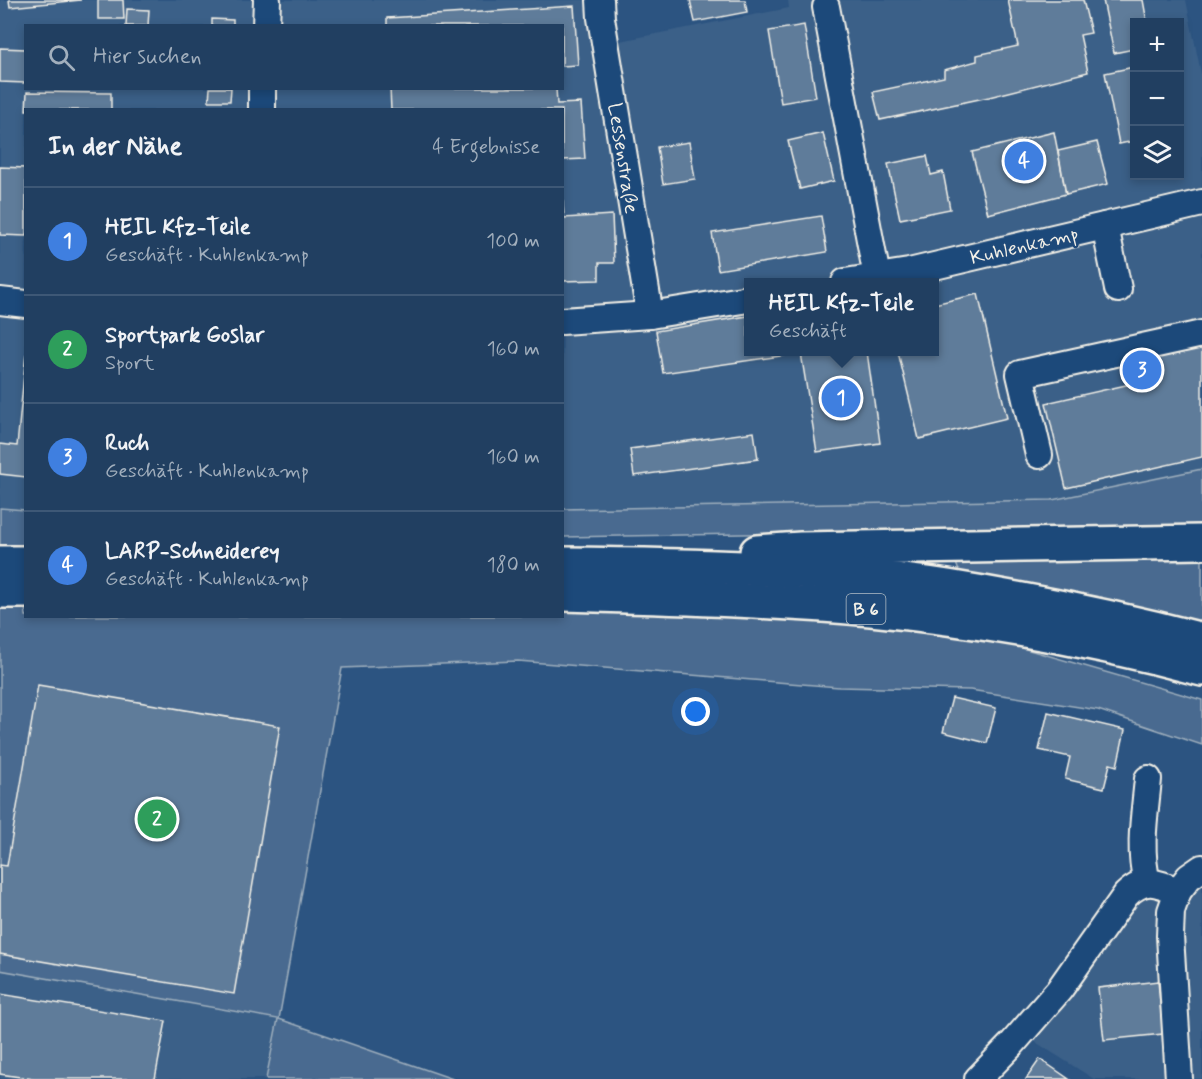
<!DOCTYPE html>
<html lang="de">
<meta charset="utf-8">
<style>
:root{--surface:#213f61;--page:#294667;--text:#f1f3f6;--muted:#a2afbd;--line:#3e5876;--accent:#8c9099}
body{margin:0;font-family:Mynerve,sans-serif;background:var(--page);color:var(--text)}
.controls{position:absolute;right:18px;top:18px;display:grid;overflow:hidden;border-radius:0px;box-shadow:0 3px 9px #0003}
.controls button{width:54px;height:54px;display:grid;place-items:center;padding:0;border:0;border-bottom:2px solid var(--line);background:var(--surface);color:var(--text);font:30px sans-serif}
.you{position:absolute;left:696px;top:712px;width:21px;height:21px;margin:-15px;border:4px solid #fff;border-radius:50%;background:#1a73e8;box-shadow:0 0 0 9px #1a73e833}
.badge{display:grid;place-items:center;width:39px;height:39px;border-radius:50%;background:var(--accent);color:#fff;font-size:20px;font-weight:700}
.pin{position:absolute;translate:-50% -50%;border:3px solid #fff;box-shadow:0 2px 6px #0006}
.popup{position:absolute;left:744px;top:278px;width:195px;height:78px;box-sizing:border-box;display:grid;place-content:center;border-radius:0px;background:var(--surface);filter:drop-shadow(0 2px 4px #0005);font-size:20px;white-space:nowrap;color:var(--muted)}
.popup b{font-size:22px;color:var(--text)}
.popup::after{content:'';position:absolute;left:50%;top:100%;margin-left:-12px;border:12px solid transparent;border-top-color:var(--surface)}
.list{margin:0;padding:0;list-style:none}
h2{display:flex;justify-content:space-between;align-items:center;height:78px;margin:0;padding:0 24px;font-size:26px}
h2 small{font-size:20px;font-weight:400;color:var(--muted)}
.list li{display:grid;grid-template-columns:39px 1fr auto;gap:18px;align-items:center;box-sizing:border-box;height:108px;padding:0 24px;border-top:2px solid var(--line)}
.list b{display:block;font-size:22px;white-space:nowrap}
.list p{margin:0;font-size:20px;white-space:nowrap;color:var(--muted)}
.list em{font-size:20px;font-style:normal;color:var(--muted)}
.icon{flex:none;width:33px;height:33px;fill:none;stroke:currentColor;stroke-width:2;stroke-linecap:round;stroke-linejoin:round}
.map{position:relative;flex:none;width:1202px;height:1079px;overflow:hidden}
.search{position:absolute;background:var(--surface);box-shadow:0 3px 9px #0003;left:24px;top:24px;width:540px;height:66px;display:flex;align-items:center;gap:15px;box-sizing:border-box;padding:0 21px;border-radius:0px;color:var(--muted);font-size:22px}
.panel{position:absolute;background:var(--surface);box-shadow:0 3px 9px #0003;left:24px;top:108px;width:540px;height:510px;border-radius:0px}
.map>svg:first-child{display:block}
.built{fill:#3b6088;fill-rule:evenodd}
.green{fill:#496b90;stroke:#9eaebc;stroke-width:1.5}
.building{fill:#5e7b9a;stroke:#f4f1e8;stroke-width:1.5}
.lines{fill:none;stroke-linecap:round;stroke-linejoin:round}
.minor-casing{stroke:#f4f1e8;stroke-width:30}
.highway-casing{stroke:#f4f1e8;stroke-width:38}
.minor{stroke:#1f4a7a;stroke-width:26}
.highway{stroke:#1f4a7a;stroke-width:33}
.labels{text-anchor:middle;stroke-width:4.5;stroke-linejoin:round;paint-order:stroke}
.shield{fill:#1f4a7a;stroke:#b4bfc7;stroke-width:1.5}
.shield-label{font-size:18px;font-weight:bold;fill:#f4f1e8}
.street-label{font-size:20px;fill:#f4f1e8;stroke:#1f4a7a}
</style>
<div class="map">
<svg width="1202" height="1079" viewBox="0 0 1202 1079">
<rect width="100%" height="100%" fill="#2c5481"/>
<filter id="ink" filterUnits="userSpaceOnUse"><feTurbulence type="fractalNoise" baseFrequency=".0167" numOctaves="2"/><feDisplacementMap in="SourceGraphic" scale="12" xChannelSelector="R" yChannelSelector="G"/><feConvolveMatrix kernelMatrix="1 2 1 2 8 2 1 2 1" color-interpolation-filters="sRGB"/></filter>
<g filter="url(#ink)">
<!-- built -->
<g class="built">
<path d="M0,0h614l6,41 169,-33 -1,-8h398l16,78v391l-150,31 -489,9 -1,-399h-536l-1,400 -25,-2zM1134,22h46v154h-46zM26,26h536v62h-536zM748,282h186v70h-186z"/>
<path d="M1202,887v192h-108l-65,-41 99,-126 18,-14z"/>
<path d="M0,970l278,49 -12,60h-266z"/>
</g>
<!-- green -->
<g class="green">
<path d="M1202,469v57l-639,11 -1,-28 490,-9z"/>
<path d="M0,508l25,2v39l-25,-1z"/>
<path d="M1202,556v74l-241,-53 -6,-17z"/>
<path d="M0,608h25l1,8h536l1,-7 212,5 112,11 125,20 190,55v45l-104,-35 -128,-20 -131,-3 -321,-26 -176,7 -63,351 174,60h-187l12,-60 -278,-49z"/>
</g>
<!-- building -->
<g class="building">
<path d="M9,0h72l-71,7z"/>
<path d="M98,0h25l1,19h-26z"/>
<path d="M690,0h55l2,12 -52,10z"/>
<path d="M1008,0h75l8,33 -11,2 8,37 -99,25 -109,23 -7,-28 71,-15v-7l33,-9v-6l41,-9z"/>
<path d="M1103,0h40l4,22h-13v27l-20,4z"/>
<path d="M574,6l4,59 -16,1v-40h-175v-8z"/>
<path d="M127,9l22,1 -1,16h-22z"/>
<path d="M212,19l21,1v6h-21z"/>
<path d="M804,25l12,72 -35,6 -12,-72z"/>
<path d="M0,48l26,1v34l-26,-1z"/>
<path d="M1134,67v74l-15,3 -14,-71z"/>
<path d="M210,88h21l-1,13h-21z"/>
<path d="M390,88h166l1,16 24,-1 4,56 -23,1v-50h-171z"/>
<path d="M27,92l84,1v17h-85z"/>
<path d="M1054,132l12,62 -78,20 -16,-62z"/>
<path d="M823,133l11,48 -34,8 -12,-48z"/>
<path d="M689,142l6,37 -32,5 -6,-37z"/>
<path d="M1097,142l11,42 -42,10 -8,-43z"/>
<path d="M927,156l4,19 12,-3 7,37 -50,10 -12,-55z"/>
<path d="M0,167l26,1v68l-26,-1z"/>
<path d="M562,188l2,30 48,-3 2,48h-15v17l-37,1z"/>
<path d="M821,216l6,36 -109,18 -6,-37z"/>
<path d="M978,294l29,124 -88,21 -21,-87h36v-48z"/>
<path d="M748,316v36h119l13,91 -63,9 -16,-99 -138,20 -7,-42z"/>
<path d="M1202,345v112l-136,31 -20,-85 89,-20 -5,-21z"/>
<path d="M26,354v123l-26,-3v-30l17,2z"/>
<path d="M754,432l4,27 -124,17 -4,-27z"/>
<path d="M38,685l242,41 -46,268 -234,-40v-89l7,1z"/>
<path d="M952,698l44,10 -9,35 -44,-11z"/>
<path d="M1048,712l77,18 -8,36 -7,-2 -6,24 -39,-9 5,-22 -31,-7z"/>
<path d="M1158,981l5,53 -59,6 -6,-52z"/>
<path d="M0,994l166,27 -11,58h-121l-34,-5z"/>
<path d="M1040,1059l29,20h-43z"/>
</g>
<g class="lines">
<!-- minor casing -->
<g class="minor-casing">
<g id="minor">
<path d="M600,0l1,18 49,297"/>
<path d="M826,7l51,270"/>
<path d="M266,26l1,-26"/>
<path d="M262,110v-22"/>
<path d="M1105,226l13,63"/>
<path d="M845,282l64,-10 293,-69"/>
<path d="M0,301l26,3"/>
<path d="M562,321l88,-6 98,-16"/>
<path d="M1039,455l-19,-81 182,-40"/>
<path d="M1147,882c-9,-34 -2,-69 1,-103"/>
<path d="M978,1079l34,-35 47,-54 67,-95c19,-18 30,-13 52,-4"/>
<path d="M1179,1079l-9,-143 1,-25 7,-20 11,-14 13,-9"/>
</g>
</g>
<!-- highway casing -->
<g class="highway-casing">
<g id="highway">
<path d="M757,552l44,-3 401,-7"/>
<path d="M0,563h26"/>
<path d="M562,564c129,1 259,4 386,23 86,14 170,31 254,53"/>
<path d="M0,591h26"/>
<path d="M562,594c103,3 207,6 309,15 111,11 223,31 331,60"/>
</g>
</g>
<!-- minor -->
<use href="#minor" class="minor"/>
<!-- highway -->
<use href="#highway" class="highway"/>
</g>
</g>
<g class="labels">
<!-- shield labels -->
<rect class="shield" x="846.5" y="594" width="39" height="30" rx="4.5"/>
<g class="shield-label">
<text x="866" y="615">B 6</text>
</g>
<!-- street labels -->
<g class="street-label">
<text transform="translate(624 158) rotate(81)" y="7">Lessenstraße</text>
<text transform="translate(1024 245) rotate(-13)" y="7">Kuhlenkamp</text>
</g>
</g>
</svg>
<div class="controls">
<button>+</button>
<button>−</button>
<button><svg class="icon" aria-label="layers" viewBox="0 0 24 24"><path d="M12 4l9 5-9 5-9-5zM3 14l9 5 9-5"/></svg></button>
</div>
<div class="you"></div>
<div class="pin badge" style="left:841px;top:398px;background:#3f7fe0">1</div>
<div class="popup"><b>HEIL Kfz-Teile</b>Geschäft</div>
<div class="pin badge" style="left:157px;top:819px;background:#2e9e5b">2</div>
<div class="pin badge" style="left:1142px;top:370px;background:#3f7fe0">3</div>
<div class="pin badge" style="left:1024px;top:161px;background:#3f7fe0">4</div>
<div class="search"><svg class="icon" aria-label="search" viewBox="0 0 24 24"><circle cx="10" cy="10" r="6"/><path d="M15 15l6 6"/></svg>Hier suchen</div>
<section class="panel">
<h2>In der Nähe<small>4 Ergebnisse</small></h2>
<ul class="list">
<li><span class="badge" style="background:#3f7fe0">1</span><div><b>HEIL Kfz-Teile</b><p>Geschäft · Kuhlenkamp</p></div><em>100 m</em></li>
<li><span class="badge" style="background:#2e9e5b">2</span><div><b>Sportpark Goslar</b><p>Sport</p></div><em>160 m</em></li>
<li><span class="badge" style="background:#3f7fe0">3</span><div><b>Ruch</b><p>Geschäft · Kuhlenkamp</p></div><em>160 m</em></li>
<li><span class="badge" style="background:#3f7fe0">4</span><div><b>LARP-Schneiderey</b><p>Geschäft · Kuhlenkamp</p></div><em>180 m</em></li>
</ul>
</section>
</div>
